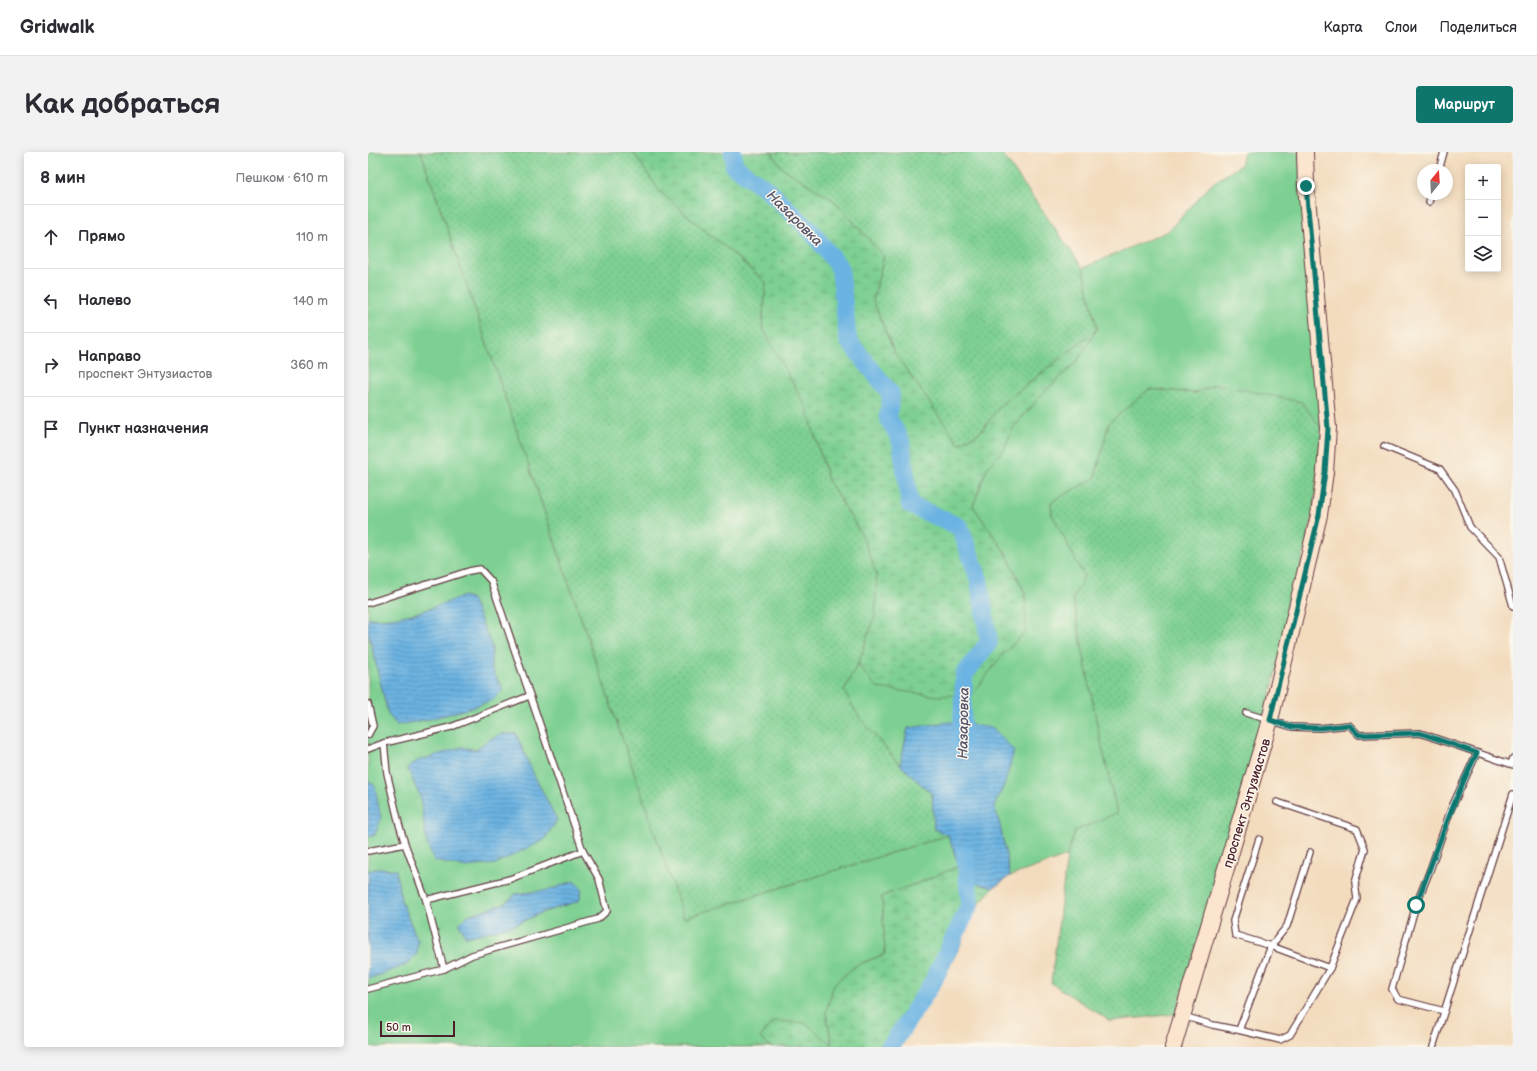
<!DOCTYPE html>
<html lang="ru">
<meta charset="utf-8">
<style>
:root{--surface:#fff;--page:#f2f2f3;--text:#2b2b33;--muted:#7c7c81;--line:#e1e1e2;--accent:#0f766e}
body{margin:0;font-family:"Balsamiq Sans",sans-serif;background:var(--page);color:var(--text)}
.controls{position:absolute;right:12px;top:12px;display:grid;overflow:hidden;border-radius:4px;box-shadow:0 2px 10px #0003}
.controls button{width:36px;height:36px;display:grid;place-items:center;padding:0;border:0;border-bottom:1px solid var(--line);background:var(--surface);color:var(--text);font:20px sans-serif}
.compass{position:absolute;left:1049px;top:12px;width:36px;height:36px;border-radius:50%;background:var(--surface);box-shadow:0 2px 10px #0003;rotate:18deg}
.scale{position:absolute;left:12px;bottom:10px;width:75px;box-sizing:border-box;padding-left:4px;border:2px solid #4a1f2b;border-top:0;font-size:11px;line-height:14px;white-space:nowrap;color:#4a1f2b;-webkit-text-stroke:3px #fbf7ec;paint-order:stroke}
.stop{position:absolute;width:12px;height:12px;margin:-9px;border:3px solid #0f766e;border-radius:50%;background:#fff}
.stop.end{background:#0f766e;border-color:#fff;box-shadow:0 1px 4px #0008}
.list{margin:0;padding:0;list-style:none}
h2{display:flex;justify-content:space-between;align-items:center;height:52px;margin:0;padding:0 16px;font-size:17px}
h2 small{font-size:13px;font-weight:400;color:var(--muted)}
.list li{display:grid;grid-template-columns:26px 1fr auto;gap:12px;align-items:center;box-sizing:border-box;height:64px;padding:0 16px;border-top:1px solid var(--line)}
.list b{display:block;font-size:15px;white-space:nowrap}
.list p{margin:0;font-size:13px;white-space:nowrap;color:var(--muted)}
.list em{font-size:13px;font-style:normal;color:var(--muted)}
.icon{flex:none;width:22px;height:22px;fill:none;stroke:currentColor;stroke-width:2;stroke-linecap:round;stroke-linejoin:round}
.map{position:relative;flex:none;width:1145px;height:895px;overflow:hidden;border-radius:4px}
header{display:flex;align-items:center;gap:24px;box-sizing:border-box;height:56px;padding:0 20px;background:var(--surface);border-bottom:1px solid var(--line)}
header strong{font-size:19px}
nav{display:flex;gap:22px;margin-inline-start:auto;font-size:14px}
.intro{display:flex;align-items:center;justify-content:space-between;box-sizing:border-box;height:96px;padding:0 24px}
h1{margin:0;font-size:28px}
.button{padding:10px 18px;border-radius:4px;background:var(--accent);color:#fff;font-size:14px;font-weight:700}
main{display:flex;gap:24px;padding:0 24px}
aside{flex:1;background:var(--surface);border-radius:4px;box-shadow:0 2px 10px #0003}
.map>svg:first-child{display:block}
.green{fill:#7ed092;stroke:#64785e;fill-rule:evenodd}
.wetland{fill:url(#wetland-marsh);stroke:#64785e}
.garden{fill:url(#garden-dots);stroke:#64785e}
.water{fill:url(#water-rules);stroke:#5a6986}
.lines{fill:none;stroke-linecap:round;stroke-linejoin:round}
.river{stroke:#6bb3e2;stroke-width:18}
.lane-casing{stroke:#633b41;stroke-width:8}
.secondary-casing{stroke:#633b41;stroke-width:18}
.lane{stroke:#fff;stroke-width:5.5}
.secondary{stroke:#fce5cf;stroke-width:16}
.route{stroke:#0f766e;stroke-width:5}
.labels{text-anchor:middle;stroke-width:3;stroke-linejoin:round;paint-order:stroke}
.street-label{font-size:13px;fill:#4a1f2b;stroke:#fbf7ec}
.water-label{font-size:14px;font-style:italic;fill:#56536b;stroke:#fbf7ec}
</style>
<header>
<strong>Gridwalk</strong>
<nav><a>Карта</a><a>Слои</a><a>Поделиться</a></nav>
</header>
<div class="intro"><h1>Как добраться</h1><a class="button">Маршрут</a></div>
<main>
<aside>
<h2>8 мин<small>Пешком · 610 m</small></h2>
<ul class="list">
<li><svg class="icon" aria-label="ahead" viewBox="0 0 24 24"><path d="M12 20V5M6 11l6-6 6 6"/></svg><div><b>Прямо</b></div><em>110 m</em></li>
<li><svg class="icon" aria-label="left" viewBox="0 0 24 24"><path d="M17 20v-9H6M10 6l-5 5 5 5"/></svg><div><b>Налево</b></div><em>140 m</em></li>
<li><svg class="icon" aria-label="right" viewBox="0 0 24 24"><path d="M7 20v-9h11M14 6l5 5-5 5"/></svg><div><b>Направо</b><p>проспект Энтузиастов</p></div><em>360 m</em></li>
<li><svg class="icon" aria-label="arrive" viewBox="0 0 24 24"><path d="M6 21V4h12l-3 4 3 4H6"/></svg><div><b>Пункт назначения</b></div></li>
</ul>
</aside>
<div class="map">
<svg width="1145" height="895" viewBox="0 0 1145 895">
<defs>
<pattern id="wetland-marsh" width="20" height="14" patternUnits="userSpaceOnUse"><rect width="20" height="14" fill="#7ed092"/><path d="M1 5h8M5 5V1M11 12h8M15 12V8" fill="none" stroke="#6eb27e"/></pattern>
<pattern id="garden-dots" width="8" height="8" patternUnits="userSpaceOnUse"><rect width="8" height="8" fill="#7ed092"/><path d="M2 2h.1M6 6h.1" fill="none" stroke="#6eb27e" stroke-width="1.8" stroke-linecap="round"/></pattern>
<pattern id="water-rules" width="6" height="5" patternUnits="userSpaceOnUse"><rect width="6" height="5" fill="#6bb3e2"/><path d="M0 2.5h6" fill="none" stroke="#5a91b7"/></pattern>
</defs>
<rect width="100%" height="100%" fill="#fbf7ec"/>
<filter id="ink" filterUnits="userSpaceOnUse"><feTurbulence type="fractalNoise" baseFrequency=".025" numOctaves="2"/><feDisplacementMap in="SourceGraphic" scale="8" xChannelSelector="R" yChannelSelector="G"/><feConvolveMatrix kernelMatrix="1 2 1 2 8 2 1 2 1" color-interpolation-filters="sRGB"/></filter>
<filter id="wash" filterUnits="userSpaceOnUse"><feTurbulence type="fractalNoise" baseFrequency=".012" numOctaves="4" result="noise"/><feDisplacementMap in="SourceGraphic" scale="16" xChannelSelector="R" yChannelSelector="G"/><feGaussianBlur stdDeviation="0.9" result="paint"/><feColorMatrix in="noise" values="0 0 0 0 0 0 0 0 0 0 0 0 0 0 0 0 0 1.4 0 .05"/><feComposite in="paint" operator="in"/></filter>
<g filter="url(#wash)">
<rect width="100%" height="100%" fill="#f3dcbe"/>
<!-- green -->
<g class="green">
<path d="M0,0h53l263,766 264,-83 11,31 -38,16 -39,14 3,58 -30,12 -29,46 6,34 -72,-8 11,9h-403v-68l38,-14 11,-11 1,-13 -17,-40 -5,-31 -16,-2 -12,3v-34l7,-2v-49l-7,-6v-149l20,83 9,11 33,-6 44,-12 29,-17 -12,-23 1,-20 -28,-51c-30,11 -63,26 -96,22zM148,582l16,37 -105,73 -7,-48 -13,-28 55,-21 14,3zM206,729l5,20 -36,11 -31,14 -44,-11 36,-11 12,-10 33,-4z"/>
<path d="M876,0h55l23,277 -106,-45 -20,9 -47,-4 -40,34 -14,55 -44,24 1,12 32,62 -11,23 24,125 20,89 -42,18 -8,25 -57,20 -10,-51 -6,-19 11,-23 -97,-55 -8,37 -41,-48 -15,-26 15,-30v6l140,-8 27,-28 -1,-38 -18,-38 -34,-49 14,-38 17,-19 9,-21 31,-36 32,-29 21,-34 -14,-61 85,-37 45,-48 28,-18z"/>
</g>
<!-- wetland -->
<g class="wetland">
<path d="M265,0h139l9,15 55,35 48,55 -11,43 21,52 65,92 21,-12 21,-27 96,-76 -21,34 -32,29 -31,36 -9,21 -17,19 -14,38 34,49 18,38 1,38 -27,28 -26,35 -35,2 -60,-8 -19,-21v-6l16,-46 -12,-78 -35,-57 -21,-71 -45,-82 4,-45 -106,-90z"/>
<path d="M591,714l10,15 24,7 -16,18 -18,42 -19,38 -24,34 -17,27h-128l-11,-9 13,-17 33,2 26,22 -6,-33 8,-28 21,-18 30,-12 -3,-58 39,-14z"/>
</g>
<!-- garden -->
<g class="garden">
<path d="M53,0h212l27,40 106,90 -4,45 45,82 21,71 35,57 14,39 -2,39 -16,46 -15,30 15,26 41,48 32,29 2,35 14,6 -264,83z"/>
<path d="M404,0h229l82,116 14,61 -96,76 -21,27 -21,12 -65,-92 -21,-52 11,-43 -48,-55 -55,-35z"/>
<path d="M848,232l86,18 20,27 -9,86 -49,207 -88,292 -66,7 -59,-38 16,-127 8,-25 42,-18 -20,-89 -24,-125 11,-23 -32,-62 -1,-12 44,-24 14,-55 40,-34 47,4z"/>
</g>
<!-- water -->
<g class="water">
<path d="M96,444l8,3 20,48 -1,20 12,23 -9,9 -20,8 -44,12 -33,6 -9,-11 -20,-83v-13c33,4 66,-11 96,-22z"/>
<path d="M581,570l44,6 21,23 -9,32 -11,23 6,19 10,51 -17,12 -24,-7 -10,-15 -11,-31 -14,-6 -2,-35 -32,-29 8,-37z"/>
<path d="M133,582h15l16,37 25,49 -13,20 -49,24 -29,3 -32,-6 -7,-17 -7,-48 -13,-28 10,-7 45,-14 14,3 12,-10z"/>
<path d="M0,628l7,6 6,33 -6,16 -7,2z"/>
<path d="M12,716l16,2 5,31 17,40 -1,13 -11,11 -38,14v-108z"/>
<path d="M206,729l8,8 -3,12 -36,11 -31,14 -46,11 -7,-13 9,-9 36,-11 12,-10 33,-4z"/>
</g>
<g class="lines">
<!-- river -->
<g class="river">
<path d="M365,0l1,14 34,24 44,42 28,36 8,72 43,54 -3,24 13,23 9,64 50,22 19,53 10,62 -25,33 -3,74"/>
<path d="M521,895l4,-4 40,-61 37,-78 -5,-50"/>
</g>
</g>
</g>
<g filter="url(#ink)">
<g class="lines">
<!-- lane casing -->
<g class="lane-casing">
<g id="lane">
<path d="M1071,18l5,-18"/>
<path d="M1061,50l2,-8"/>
<path d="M1016,294l56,23 15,21 15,37 29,30 14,49"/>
<path d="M0,451l101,-32 11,-2 11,12 92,270 16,28 8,32 -9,8 -126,36 -28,14 -76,20"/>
<path d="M0,552l5,22 -5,9"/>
<path d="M878,561l46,14 28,1 29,-3 10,10 61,-2 93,32"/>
<path d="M16,591l3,30 12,51 6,20 21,56 18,69"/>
<path d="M0,597l16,-6 67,-16 78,-31"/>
<path d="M1143,612l2,-6"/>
<path d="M891,687l-26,82 2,14 36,11 59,22"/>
<path d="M0,699l37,-7"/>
<path d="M58,748l84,-21 73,-28"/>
<path d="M1076,859l-46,-12 -6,-10 24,-84 14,-35 21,-61 26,-56"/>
<path d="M815,864l30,9 25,5 42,10 10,-5 40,-67 27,-69 -2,-17 10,-33 -8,-20 -80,-27"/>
<path d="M871,878l32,-84 16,-20 23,-74"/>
<path d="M1065,895l80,-253"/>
</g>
</g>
<!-- secondary casing -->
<g class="secondary-casing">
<path id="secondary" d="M805,895l97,-327 49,-205 6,-43 3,-44 -22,-242 -1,-34"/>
</g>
<!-- lane -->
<use href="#lane" class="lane"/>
<!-- secondary -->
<use href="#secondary" class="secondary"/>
</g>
</g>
<g class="lines" filter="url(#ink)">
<!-- route -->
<path class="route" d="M938,34l22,242 -3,44 -6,43 -49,205 22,7 28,1 29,-3 10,10 61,-2 57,20c-25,49 -41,101 -61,152"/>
</g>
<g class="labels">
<!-- street labels -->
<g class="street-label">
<text transform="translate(878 651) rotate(-73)" y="5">проспект Энтузиастов</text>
</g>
<!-- water labels -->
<g class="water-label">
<text transform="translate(427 66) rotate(45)" y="5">Назаровка</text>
<text transform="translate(595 571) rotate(-89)" y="5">Назаровка</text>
</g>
</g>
</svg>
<div class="controls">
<button>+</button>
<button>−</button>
<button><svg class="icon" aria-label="layers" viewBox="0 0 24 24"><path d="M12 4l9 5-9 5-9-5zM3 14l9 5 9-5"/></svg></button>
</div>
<svg class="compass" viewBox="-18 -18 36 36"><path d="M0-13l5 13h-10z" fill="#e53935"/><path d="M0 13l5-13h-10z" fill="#7c7c81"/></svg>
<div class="scale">50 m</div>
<div class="stop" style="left:1048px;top:753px"></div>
<div class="stop end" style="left:938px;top:34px"></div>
</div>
</main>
